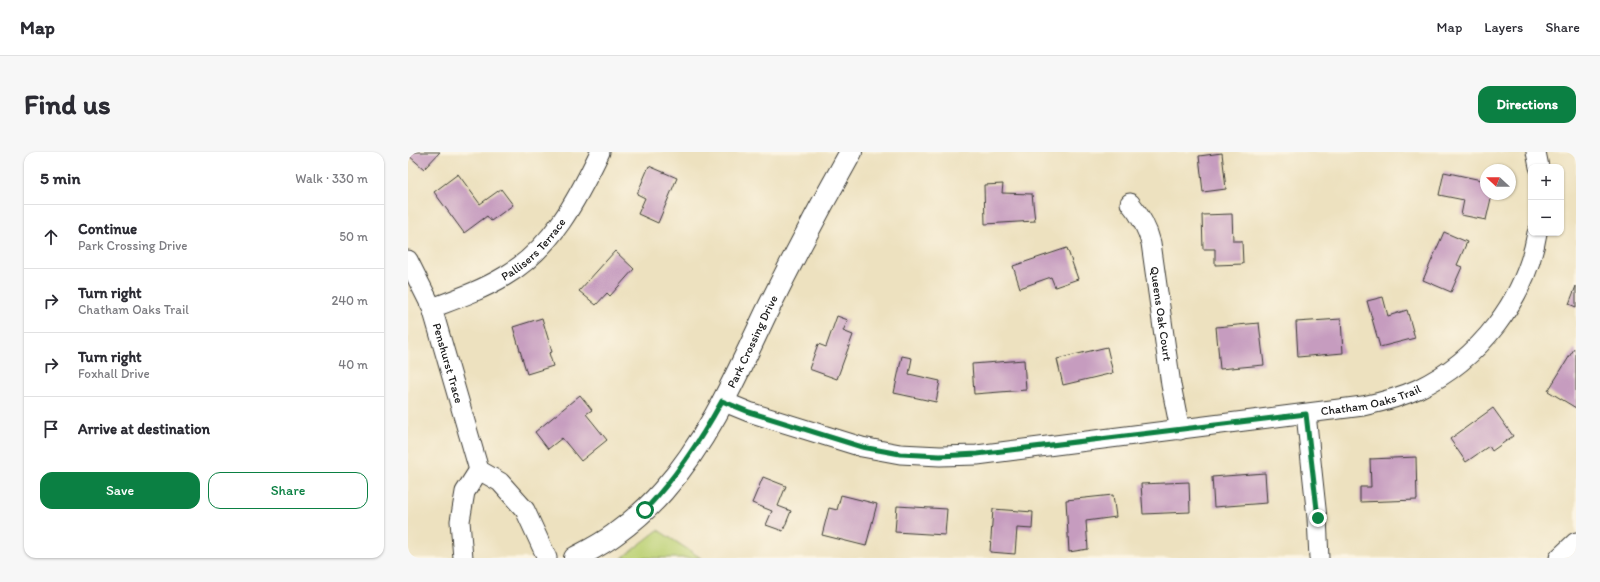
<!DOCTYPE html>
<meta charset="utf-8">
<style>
:root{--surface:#fff;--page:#f7f7f7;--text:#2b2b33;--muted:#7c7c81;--line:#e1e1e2;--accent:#0b8043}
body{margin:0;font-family:Itim,sans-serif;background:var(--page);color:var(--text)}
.controls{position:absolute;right:12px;top:12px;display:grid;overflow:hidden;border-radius:8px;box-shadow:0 1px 3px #0004}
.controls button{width:36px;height:36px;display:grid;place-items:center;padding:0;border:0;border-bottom:1px solid var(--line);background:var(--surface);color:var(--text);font:20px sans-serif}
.compass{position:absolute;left:1072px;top:12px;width:36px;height:36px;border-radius:50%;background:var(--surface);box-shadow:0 1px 3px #0004;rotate:292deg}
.stop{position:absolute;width:12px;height:12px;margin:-9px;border:3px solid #0b8043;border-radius:50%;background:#fff}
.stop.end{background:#0b8043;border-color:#fff;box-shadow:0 1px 4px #0008}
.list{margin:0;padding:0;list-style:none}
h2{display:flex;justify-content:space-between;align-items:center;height:52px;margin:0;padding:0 16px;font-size:17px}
h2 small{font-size:13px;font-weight:400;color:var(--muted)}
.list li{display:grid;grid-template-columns:26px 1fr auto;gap:12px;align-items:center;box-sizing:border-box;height:64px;padding:0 16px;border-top:1px solid var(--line)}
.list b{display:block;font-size:15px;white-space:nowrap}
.list p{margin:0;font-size:13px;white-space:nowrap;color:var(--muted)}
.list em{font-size:13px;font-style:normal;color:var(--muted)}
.actions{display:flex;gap:8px;padding:12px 16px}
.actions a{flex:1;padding:9px 0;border:1px solid var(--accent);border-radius:12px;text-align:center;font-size:14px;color:var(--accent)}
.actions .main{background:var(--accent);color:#fff}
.icon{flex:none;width:22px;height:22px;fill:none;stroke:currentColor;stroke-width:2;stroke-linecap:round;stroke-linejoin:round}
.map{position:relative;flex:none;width:1168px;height:406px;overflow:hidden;border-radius:12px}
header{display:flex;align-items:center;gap:24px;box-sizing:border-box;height:56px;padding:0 20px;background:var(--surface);border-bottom:1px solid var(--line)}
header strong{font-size:19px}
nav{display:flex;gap:22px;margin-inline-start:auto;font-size:14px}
.intro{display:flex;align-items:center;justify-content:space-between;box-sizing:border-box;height:96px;padding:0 24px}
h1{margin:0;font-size:28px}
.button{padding:10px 18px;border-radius:12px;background:var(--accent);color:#fff;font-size:14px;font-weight:700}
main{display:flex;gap:24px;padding:0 24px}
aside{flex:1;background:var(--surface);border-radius:12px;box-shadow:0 1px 3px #0004}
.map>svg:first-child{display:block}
.green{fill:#bcd175;stroke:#6c7648}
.building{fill:#c69cbf}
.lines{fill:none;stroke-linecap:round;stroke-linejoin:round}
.minor-casing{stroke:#3b3a34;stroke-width:21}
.tertiary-casing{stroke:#3b3a34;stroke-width:24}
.minor{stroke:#fff;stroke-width:19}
.tertiary{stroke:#fff;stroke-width:22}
.route{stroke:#0b8043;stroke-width:5}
.labels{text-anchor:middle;stroke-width:4;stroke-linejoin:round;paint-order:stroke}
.street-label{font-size:12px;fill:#1c1c1c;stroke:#fcf5e5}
</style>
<header>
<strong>Map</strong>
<nav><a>Map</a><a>Layers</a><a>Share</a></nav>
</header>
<div class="intro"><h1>Find us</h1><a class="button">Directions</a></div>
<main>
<aside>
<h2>5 min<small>Walk · 330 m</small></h2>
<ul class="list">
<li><svg class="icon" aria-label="ahead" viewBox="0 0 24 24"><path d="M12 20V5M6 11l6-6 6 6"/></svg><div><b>Continue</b><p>Park Crossing Drive</p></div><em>50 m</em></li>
<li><svg class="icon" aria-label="right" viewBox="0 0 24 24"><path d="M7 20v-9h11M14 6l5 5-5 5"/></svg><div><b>Turn right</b><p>Chatham Oaks Trail</p></div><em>240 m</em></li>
<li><svg class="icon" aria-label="right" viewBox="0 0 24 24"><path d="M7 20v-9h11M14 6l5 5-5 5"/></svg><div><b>Turn right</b><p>Foxhall Drive</p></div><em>40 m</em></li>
<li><svg class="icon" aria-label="arrive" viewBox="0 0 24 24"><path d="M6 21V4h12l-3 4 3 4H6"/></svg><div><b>Arrive at destination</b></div></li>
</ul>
<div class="actions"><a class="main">Save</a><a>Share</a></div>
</aside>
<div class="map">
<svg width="1168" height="406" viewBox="0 0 1168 406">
<rect width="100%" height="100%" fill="#fcf5e5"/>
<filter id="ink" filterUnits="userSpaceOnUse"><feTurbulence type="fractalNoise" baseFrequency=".025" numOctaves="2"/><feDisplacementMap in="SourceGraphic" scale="8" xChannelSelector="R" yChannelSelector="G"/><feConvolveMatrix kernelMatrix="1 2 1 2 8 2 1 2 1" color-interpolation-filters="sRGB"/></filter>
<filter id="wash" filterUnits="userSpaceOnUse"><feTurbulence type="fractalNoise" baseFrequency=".012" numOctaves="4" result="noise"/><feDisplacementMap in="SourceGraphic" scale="16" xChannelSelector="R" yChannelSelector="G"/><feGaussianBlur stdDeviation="0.9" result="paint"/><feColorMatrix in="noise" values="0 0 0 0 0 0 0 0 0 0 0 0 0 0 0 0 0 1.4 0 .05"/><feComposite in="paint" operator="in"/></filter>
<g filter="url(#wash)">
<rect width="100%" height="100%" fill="#ede1bf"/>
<!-- green -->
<path class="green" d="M250,378l43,28h-79z"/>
<g id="blocks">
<!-- building -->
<g class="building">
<path d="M0,0h32l-16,17 -16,-14z"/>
<path d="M814,1l4,36 -23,3 -4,-36z"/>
<path d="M241,14l28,12 -19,45 -20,-9 7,-16 -8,-4z"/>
<path d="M1036,20l42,9v13h6l-6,26 -25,-5 3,-15 -25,-5z"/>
<path d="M50,22l22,30 21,-15 12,16 -22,16 -4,-5 -23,17 -30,-41z"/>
<path d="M595,32l-1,9 30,1 3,27 -50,3 -1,-39z"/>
<path d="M824,62l1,27h9l1,23 -28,1v-16h-12l-1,-34z"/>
<path d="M1036,80l23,10 -10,23 5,2 -11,25 -28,-12z"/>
<path d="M659,96l11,31 -23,8 -4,-10 -31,11 -7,-22z"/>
<path d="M207,99l19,18 -24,27 -3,-3 -11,12 -17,-14z"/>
<path d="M1168,134v21l-7,-3z"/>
<path d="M975,145l5,19 19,-6 8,28 -35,9 -13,-46z"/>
<path d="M429,164l11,4 -5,11 10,4 -16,44 -28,-10 9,-25 8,3z"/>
<path d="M134,166l10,34 -3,1 4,13 -26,8 -14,-47z"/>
<path d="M933,167l2,34 -45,4 -2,-35z"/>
<path d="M851,171l5,42 -44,4 -4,-42z"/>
<path d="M699,195l6,26 -50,12 -6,-26z"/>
<path d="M1166,197l2,1v58l-28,-17z"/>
<path d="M494,204l10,2 -3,16 31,7 -4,21 -42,-9z"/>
<path d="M616,208l2,30 -52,4 -2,-30z"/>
<path d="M172,243l12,15 -6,4 21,26 -26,21 -19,-23 -14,11 -13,-17z"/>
<path d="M1085,256l20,28 -21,15 -3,-5 -23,16 -16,-23z"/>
<path d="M1008,305l1,43 -57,2v-15h11l-1,-28z"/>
<path d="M857,321l2,30 -53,4 -2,-30z"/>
<path d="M355,325l23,9 -8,20 13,5 -8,20 -17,-6 6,-14 -20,-8z"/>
<path d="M781,330l1,30 -47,2 -2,-30z"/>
<path d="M433,343l36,9 -11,42 -44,-11 7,-27 8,2z"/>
<path d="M705,343l3,22 -30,4 2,28 -19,3 -3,-52z"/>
<path d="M489,354l50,3 -2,26 -50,-3z"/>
<path d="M585,357l40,3 -1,17 -15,-1 -2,26 -25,-2z"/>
</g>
</g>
</g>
<g filter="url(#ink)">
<use href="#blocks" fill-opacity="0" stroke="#3b3a34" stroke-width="1"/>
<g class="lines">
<!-- minor casing -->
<g class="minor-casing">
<g id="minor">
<path d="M1128,0l3,15"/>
<path id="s1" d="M722,51c11,13 17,24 21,40l20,142 9,45"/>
<path id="s2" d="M0,108l24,48 47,162 21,12 25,28 22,48"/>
<path id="s3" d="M24,156c24,-9 50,-18 73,-32 47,-28 72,-76 95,-124"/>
<path id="s4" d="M314,249l27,11 113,35 38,7 40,2 37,-1 386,-49c19,-4 38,-9 55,-17 61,-29 108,-90 119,-156"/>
<path d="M898,262l11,104 2,40"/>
<path d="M55,406l-3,-37 5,-29 14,-22"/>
<path d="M1151,406l17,-16"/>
</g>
</g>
<!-- tertiary casing -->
<g class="tertiary-casing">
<g id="tertiary">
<path id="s5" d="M167,406c13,-7 27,-14 39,-23 18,-13 35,-28 49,-44 46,-52 74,-117 103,-178 27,-55 55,-108 85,-161"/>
</g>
</g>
<!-- minor -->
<use href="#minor" class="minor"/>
<!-- tertiary -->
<use href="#tertiary" class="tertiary"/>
</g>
</g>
<g class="lines" filter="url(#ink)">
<!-- route -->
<path class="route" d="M237,358c31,-33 55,-69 77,-109l27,11 113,35 38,7 40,2 37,-2 329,-40 12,104"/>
</g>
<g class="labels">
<!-- street labels -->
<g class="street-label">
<text dy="4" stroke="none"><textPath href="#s3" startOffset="119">Pallisers Terrace</textPath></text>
<text dy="4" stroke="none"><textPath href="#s1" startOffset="117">Queens Oak Court</textPath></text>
<text dy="4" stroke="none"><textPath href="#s5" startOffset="286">Park Crossing Drive</textPath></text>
<text dy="4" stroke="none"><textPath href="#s2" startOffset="111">Penshurst Trace</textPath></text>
<text dy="4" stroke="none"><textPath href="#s4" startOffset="661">Chatham Oaks Trail</textPath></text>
</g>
</g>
</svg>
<div class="controls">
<button>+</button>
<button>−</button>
</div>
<svg class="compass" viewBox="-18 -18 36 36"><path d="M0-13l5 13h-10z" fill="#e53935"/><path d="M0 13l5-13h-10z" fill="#7c7c81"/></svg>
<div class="stop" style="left:237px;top:358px"></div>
<div class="stop end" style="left:910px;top:366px"></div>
</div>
</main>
